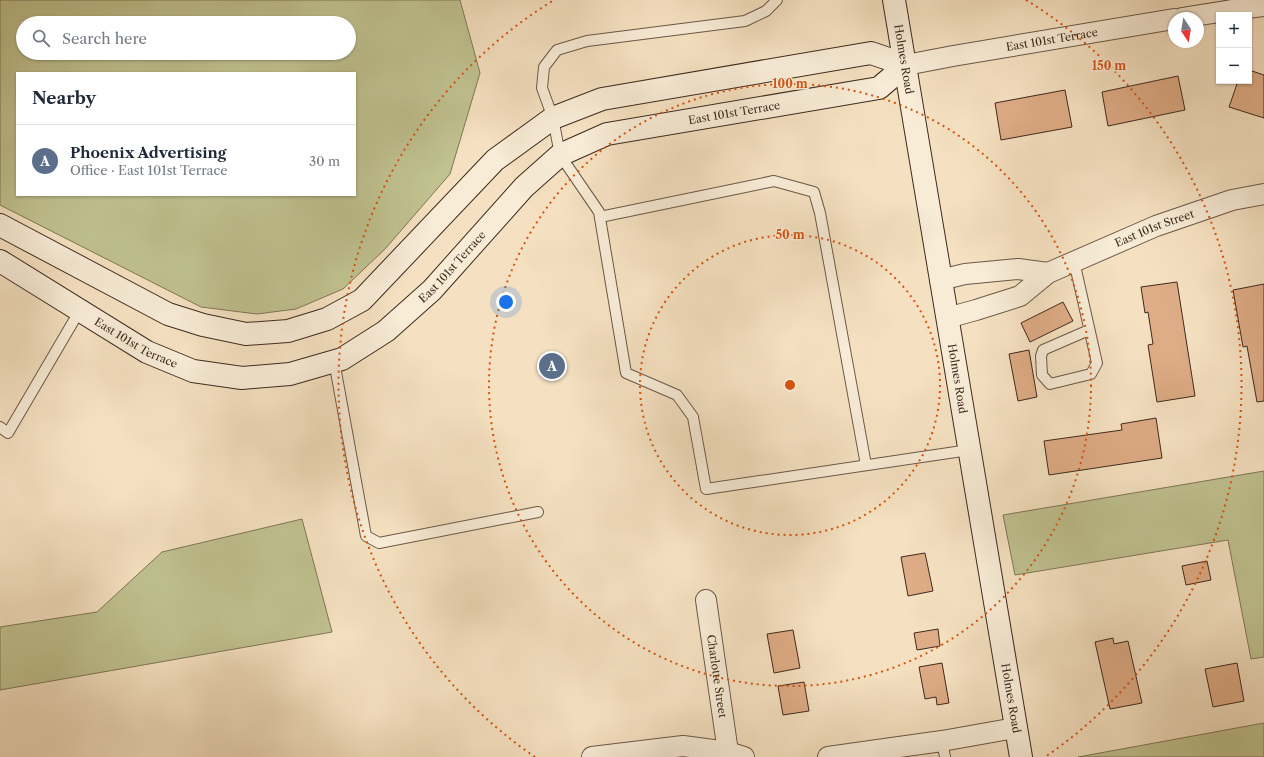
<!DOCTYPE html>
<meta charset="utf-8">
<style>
:root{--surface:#fff;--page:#f6f6f7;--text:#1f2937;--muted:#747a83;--line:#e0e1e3;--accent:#8f2418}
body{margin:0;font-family:"Libre Caslon Text",serif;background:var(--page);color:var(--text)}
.controls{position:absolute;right:12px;top:12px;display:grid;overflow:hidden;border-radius:0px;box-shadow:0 1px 3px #0004}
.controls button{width:36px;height:36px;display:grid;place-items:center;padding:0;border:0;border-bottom:1px solid var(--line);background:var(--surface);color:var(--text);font:20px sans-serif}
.compass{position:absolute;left:1168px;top:12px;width:36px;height:36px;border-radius:50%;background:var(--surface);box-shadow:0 1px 3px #0004;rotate:168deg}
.you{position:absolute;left:506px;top:302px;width:14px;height:14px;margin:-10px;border:3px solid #fff;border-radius:50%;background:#1a73e8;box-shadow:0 0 0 6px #1a73e833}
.badge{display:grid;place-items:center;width:26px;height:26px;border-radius:50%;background:var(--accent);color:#fff;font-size:13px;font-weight:700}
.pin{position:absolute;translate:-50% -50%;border:2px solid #fff;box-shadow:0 1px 4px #0006}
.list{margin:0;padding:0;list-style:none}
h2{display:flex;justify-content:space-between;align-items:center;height:52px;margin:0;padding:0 16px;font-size:17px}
h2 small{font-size:13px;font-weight:400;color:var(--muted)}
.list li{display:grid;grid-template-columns:26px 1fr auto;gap:12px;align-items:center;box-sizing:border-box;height:72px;padding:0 16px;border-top:1px solid var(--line)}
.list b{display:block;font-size:15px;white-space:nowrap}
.list p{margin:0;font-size:13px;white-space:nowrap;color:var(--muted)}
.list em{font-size:13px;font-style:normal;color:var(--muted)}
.icon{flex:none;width:22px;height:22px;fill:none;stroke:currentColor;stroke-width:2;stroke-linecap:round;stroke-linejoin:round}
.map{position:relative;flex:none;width:1264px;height:757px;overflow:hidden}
.search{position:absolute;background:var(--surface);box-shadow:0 1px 3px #0004;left:16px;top:16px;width:340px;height:44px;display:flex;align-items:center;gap:10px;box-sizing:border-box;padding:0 14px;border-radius:22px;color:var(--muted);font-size:15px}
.panel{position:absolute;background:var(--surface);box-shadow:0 1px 3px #0004;left:16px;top:72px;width:340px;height:124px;border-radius:0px}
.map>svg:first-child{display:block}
.green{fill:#c0c290;stroke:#807658;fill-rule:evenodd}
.building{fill:#deac86;stroke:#3f2a1f}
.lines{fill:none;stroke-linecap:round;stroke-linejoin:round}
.lane-casing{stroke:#6c5848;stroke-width:12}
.street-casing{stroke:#6c5848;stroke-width:22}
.secondary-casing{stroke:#3f2a1f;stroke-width:24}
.lane{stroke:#f8ecd7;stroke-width:10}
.street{stroke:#f8ecd7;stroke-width:20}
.secondary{stroke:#f8ecd7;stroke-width:22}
.ring{fill:none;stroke:#d7540e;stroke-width:2;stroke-dasharray:2 4}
.labels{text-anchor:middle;stroke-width:3;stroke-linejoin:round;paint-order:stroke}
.street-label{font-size:11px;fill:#3f2a1f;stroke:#f8ecd7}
.centre{fill:#d7540e;stroke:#f8ecd7;stroke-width:2}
.ring-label{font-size:12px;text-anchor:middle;font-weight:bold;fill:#d7540e;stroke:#f8ecd7;stroke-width:3;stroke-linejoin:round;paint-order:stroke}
</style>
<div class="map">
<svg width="1264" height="757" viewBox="0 0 1264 757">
<rect width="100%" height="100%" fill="#f5e1c1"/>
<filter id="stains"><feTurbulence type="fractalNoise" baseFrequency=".005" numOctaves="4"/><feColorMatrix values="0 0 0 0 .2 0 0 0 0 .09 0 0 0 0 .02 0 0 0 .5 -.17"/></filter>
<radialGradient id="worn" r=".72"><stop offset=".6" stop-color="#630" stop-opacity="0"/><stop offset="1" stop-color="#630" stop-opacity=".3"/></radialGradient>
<!-- green -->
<g class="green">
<path d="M0,0h460l20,73 -30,101 -65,75 -42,40 -47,20 -39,5 -56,-7 -201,-102zM23,23h326v30h-326zM17,73h338v122h-338z"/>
<path d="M1264,471v186l-13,2 -23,-119 -213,35 -12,-60z"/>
<path d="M302,519l30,113 -332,58v-63l97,-15 65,-60z"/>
<path d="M1264,723v34h-186z"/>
</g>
<!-- building -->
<g class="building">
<path d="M1249,70l15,5v43l-35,-11 9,-26h11z"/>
<path d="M1178,76l7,34 -77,16 -6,-34z"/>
<path d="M1065,90l7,37 -71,13 -6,-37z"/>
<path d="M1177,282l18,114 -38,6 -9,-57 5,-1 -5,-32 -3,1 -4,-26z"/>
<path d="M1264,284v117l-7,1 -10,-56 -4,1 -10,-57z"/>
<path d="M1063,302l10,19 -43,21 -9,-19z"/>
<path d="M1029,350l8,47 -19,4 -9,-47z"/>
<path d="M1156,418l6,40 -113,17 -5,-34 78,-11 -1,-6z"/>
<path d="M925,553l8,38 -25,5 -7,-39z"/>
<path d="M1207,561l4,19 -25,5 -4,-19z"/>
<path d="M938,629l2,17 -23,4 -3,-17z"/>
<path d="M793,630l7,38 -26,5 -7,-39z"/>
<path d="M1113,638l1,6 14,-3 14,62 -32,6 -15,-67z"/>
<path d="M942,663l7,40 -12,2 -1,-8 -11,2 -6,-32z"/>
<path d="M1237,663l7,38 -31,6 -8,-38z"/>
<path d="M804,682l5,29 -26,4 -5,-29z"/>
</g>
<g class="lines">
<!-- lane casing -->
<g class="lane-casing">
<g id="lane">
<path d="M777,0l-11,11 -21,10 -158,20 -30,9 -13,17 -2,21 11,30 7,37 39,57 27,161 51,22 16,22 13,72 263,-39"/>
<path d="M600,217l174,-36 40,11 6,21 46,252"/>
<path d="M1074,261l23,102 -6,11 -41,10 -8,-9 -1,-19 2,-6 46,-20"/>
<path d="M334,361l32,175 13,7 159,-31"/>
<path d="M0,427l8,6 72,-123"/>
<path d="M942,741l3,16"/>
</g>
</g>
<!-- street casing -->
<g class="street-casing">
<g id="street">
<path d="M1182,18l50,-8 32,-4"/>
<path id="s1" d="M906,65l47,-9 221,-37"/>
<path d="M940,280l25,-6 53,-5 30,4"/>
<path id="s2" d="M947,318l29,-8 44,-14 28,-23 108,-47 76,-26 32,-6"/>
<path id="s3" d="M706,600l22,152"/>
<path d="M592,757l91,-11 45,6 16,5"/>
<path d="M828,757l114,-16 73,-13"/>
</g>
</g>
<!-- secondary casing -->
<g class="secondary-casing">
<g id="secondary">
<path id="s4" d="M894,0l127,757"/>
<path d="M0,225l168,89 35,11 43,9 42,-3 39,-12 35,-19 133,-140 58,-42 49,-19 269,-46 35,12"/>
<path id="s5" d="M0,261l147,91 46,19 49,7 48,-4 52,-15 44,-28 46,-41 92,-103 36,-32 47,-21 272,-46 27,-23"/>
</g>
</g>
<!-- lane -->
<use href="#lane" class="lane"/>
<!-- street -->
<use href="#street" class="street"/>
<!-- secondary -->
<use href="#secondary" class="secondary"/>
</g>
<!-- distance rings -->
<g class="ring">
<circle cx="790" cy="385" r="150"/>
<circle cx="790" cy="385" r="301"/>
<path d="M535 757A451 451 0 0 1 554 0M1026 0A451 451 0 0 1 1045 757"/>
</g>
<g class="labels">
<!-- street labels -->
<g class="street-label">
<text dy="4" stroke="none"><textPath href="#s1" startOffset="148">East 101st Terrace</textPath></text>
<text dy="4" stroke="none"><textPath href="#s4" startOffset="60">Holmes Road</textPath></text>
<text dy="4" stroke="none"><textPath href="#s5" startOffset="855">East 101st Terrace</textPath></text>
<text dy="4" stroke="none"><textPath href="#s2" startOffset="228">East 101st Street</textPath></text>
<text dy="4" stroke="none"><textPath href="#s5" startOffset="519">East 101st Terrace</textPath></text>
<text dy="4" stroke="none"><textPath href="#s5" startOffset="159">East 101st Terrace</textPath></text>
<text dy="4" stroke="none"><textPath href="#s4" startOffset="384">Holmes Road</textPath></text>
<text dy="4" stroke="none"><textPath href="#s3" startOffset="77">Charlotte Street</textPath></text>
<text dy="4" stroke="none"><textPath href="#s4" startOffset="708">Holmes Road</textPath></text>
</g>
</g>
<circle cx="790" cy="385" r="6" class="centre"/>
<g class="ring-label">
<text x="1109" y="70">150 m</text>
<text x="790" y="88">100 m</text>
<text x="790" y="239">50 m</text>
</g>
<rect width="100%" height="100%" filter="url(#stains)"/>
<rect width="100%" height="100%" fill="url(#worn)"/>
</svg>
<div class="controls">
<button>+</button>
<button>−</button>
</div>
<svg class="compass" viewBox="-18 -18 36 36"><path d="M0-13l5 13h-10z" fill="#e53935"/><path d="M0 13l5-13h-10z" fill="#747a83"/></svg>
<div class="you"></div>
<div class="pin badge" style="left:552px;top:366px;background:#5c6f8a">A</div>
<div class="search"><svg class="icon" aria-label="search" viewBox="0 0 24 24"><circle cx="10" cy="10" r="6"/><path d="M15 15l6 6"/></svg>Search here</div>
<section class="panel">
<h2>Nearby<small></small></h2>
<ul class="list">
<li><span class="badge" style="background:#5c6f8a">A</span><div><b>Phoenix Advertising</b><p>Office · East 101st Terrace</p></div><em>30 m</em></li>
</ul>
</section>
</div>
